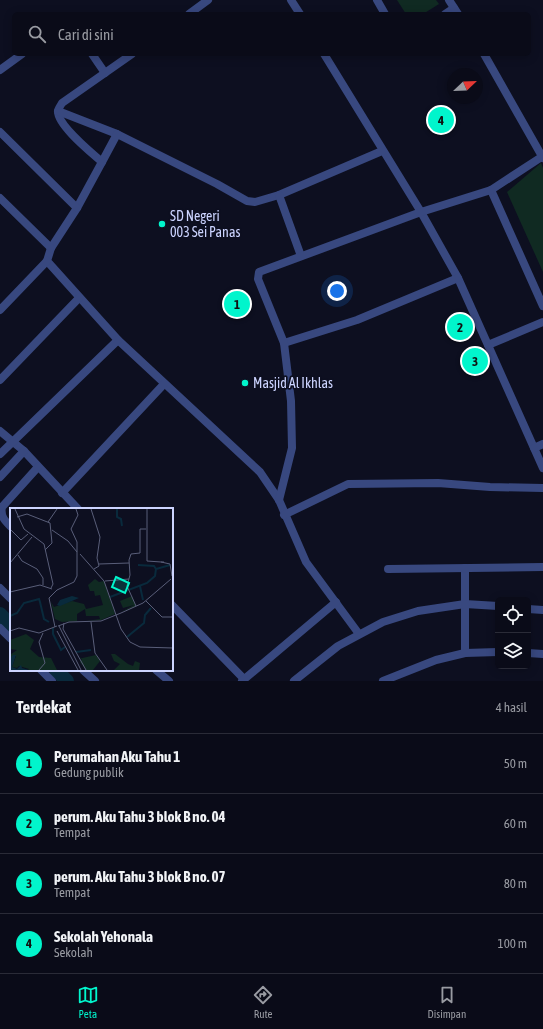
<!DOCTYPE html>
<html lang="id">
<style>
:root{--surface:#0a0b18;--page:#131421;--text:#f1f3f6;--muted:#999ba2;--line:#2a2b37;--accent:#01f5cc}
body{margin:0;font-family:"Asap Condensed",sans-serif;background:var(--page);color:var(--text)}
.controls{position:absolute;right:12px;bottom:12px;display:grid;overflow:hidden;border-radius:6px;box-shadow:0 2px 10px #0003}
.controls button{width:36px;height:36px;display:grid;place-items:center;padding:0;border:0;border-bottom:1px solid var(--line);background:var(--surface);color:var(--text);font:20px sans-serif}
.compass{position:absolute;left:447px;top:68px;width:36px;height:36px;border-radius:50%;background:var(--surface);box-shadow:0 2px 10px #0003;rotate:67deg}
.you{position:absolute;left:337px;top:291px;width:14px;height:14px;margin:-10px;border:3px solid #fff;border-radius:50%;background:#1a73e8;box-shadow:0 0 0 6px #1a73e833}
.badge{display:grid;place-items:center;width:26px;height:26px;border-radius:50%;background:var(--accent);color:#111;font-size:13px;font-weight:700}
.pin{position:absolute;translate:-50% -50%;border:2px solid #fff;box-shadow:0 1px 4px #0006}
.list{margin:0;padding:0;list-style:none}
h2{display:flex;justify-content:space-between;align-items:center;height:52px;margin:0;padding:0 16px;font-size:17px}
h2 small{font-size:13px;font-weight:400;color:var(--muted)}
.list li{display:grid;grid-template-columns:26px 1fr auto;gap:12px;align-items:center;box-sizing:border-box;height:60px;padding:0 16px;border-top:1px solid var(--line)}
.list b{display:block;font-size:15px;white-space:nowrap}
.list p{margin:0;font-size:13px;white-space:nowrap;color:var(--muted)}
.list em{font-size:13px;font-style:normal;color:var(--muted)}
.icon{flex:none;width:22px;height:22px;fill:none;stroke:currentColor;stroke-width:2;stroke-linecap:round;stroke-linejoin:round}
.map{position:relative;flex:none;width:543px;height:681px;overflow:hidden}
.search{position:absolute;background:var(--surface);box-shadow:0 2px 10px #0003;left:12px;right:12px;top:12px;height:44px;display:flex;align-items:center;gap:10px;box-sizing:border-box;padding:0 14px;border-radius:6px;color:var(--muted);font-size:15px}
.sheet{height:292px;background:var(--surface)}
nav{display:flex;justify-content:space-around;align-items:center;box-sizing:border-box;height:56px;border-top:1px solid var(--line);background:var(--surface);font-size:11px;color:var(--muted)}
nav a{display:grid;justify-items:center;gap:2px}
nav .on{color:var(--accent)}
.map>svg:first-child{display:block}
.green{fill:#102a22}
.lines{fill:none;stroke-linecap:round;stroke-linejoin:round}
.canal{stroke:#092a3c;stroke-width:14}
.minor{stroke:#38487f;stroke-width:8}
.tertiary{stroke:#38487f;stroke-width:8}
.poi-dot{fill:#01f5cc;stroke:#0d0f20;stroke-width:1.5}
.labels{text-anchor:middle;stroke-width:3.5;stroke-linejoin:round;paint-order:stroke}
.poi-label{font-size:14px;fill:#ccd4ff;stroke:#0d0f20;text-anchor:start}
.inset-river{fill:none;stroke:#092a3c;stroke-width:2}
.inset-road{fill:none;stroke:#595e79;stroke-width:1}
.view{fill:#01f5cc;fill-opacity:0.15;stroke:#01f5cc;stroke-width:2}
.inset-edge{fill:none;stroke:#ccd4ff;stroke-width:2}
</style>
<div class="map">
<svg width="543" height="681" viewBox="0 0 543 681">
<rect width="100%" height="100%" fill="#0d0f20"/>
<!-- green -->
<g class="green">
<path d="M397,0h39l3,4 -16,10h-17z"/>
<path d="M541,163l2,5v104l-36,-80z"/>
</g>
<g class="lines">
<!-- canal -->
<g class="canal">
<path d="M0,614l11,11"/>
<path d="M56,670l11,11"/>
</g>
<!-- minor -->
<g class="minor">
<path d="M291,0l9,14"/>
<path d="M377,0l8,14"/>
<path d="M189,14l19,-14"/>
<path d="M445,14l9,-6"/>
<path d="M92,54l13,19"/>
<path d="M132,54l-70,49c-1,2 -4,6 -4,8 -1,14 34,42 44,51l-25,46 -26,40 -4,13 71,79 142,132 19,28 27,62 53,72"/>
<path d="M324,54l97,158 37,66 85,190"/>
<path d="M0,70l22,-16"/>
<path d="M58,111l59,23 100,50 30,17 8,1 24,-7 103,-44"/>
<path d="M0,132l77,76"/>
<path d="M102,162l15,-28"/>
<path d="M491,190l52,116"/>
<path d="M279,195l22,61"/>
<path d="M0,198l51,50"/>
<path d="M0,310l47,-49"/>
<path d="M284,343l73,-23 101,-42"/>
<path d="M488,345l55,-23"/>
<path d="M0,380l79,-82"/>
<path d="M0,431l24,20 54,58"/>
<path d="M534,448l9,-4"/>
<path d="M0,454l118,-114"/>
<path d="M0,477l24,-26"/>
<path d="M62,493l102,-109"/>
<path d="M279,500l13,-52 -1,-47 -7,-58 -26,-64 1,-7 162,-60 70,-22 52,-34"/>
<path d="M284,515l64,-31 90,-1 52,4 53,1"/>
<path d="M11,527c-6,-6 -11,-11 -9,-20l36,-40"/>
<path d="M465,568v85"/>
<path d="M388,569l155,-2"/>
<path d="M0,588l11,11"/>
<path d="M172,605l72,74"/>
<path d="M0,628l11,11"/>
<path d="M528,653l15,1"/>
<path d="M41,670l11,11"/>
<path d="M83,670l12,11"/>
<path d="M156,670l13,11"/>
<path d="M242,681l94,-79"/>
<path d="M383,681l53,-21 29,-7 33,-1"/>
</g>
<!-- tertiary -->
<g class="tertiary">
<path d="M449,0l9,14"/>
<path d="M484,54l59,104"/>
<path d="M528,609l15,1"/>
<path d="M294,681l44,-35 45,-24 35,-11 47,-7 33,2"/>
</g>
</g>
<!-- markers -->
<g class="poi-dot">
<circle cx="162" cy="224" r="4"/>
<circle cx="245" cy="383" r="4"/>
</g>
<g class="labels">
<!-- poi labels -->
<g class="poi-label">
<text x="170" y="221">SD Negeri<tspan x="170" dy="16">003 Sei Panas</tspan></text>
<text x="253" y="388">Masjid Al Ikhlas</text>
</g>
</g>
<!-- overview -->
<g transform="translate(10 508)">
<rect width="163" height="163" fill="#0d0f20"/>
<path d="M85,71l4,3 5,-1 11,33 -14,6 -15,1 14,-2 -1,-3h-13l-1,-7 -8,5v7l-15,1 -7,-3 -4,-17 3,5 18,-6 12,3 2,5 17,-4 -3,-10 -5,1 -1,-5h-4l-2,-6zM122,88l4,10 -15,6 13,-7 -11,3 -3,-7zM16,126l8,6 -4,9 9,8 12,1 6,12h-29l1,-1 -10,-3 -2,2 -5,-1 4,-11 -6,2v-3l7,-5 -7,-1v-9zM101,146h4l13,10 5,2 2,-5 5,2 -1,7h-25l6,-6 -6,-3zM86,147l4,6 -7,9h-7l-6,-8 2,-3h-4z" fill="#102a22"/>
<path d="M62,88l7,2 -19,8 -3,-1 3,-5zM3,147h3l-4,12 5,2 4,-4 1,3 7,2h-19v-12z" fill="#092a3c"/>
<path class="inset-river" d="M107,1v8l4,2 1,7M128,57l16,1 2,3M130,78l3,14M100,89l37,-14 8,-7 1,-7 14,-4M30,94l4,17 5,3M0,108l7,-3 7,-10 15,-4 1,3M43,120v6l8,16 4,-3M117,129l17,-14 1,-8 6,-7M66,144l15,-2"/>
<path class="inset-road" d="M5,1l9,20 20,15 9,40 -2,4M81,1l9,28 -3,21 2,8 -5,3M137,1v52l14,1M0,6v15M7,9l10,-3 23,9 2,20 -7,7M38,14l9,-13M0,21l11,11 7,-6M42,22l16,11 9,11M70,46l24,27 17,48 9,13 10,5 33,1M8,47l4,6 15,8 6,9v7M154,54h-3l9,2 2,12M0,55l22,-26M89,56l30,-1M95,73l24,-2M0,84l30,-7 12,4M136,93l16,16h11M126,98l-9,-20 3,-11 -1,-15 2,-6 9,-1v-24h6M81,114l4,31 12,17M54,115l-1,6 23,41M48,118l11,-4 32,-1 20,-8 22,-10 28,-24M49,118l22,44M45,119l-6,-29 8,-8 17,-8 3,-6v-34l-6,-13 7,-14 -2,-6M0,123l9,-3 20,5 18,-7M47,123l21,39M29,162l6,-7 -6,-21 4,-9"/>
<path class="view" d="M106,69l13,6 -4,10 -13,-6z"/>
<rect width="163" height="163" class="inset-edge"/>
</g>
</svg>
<div class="controls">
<button><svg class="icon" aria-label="locate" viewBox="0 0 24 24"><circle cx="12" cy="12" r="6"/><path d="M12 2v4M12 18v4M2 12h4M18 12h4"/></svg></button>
<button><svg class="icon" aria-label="layers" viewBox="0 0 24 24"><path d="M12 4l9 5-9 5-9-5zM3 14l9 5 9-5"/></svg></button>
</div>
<svg class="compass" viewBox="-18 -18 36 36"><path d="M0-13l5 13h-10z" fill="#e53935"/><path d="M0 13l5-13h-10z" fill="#999ba2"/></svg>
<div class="you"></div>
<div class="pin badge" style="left:237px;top:304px">1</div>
<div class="pin badge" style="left:460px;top:327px">2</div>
<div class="pin badge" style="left:475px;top:361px">3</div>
<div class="pin badge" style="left:441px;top:120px">4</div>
<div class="search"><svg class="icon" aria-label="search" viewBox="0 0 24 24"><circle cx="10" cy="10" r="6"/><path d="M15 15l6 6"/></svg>Cari di sini</div>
</div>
<section class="sheet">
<h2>Terdekat<small>4 hasil</small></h2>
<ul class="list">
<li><span class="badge">1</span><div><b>Perumahan Aku Tahu 1</b><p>Gedung publik</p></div><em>50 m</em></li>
<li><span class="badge">2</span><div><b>perum. Aku Tahu 3 blok B no. 04</b><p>Tempat</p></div><em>60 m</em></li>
<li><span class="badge">3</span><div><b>perum. Aku Tahu 3 blok B no. 07</b><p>Tempat</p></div><em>80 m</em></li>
<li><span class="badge">4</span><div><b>Sekolah Yehonala</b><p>Sekolah</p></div><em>100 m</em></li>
</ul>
</section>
<nav>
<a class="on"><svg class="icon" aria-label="map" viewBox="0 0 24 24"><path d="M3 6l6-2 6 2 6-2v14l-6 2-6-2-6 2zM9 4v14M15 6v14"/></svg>Peta</a>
<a><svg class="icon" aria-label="directions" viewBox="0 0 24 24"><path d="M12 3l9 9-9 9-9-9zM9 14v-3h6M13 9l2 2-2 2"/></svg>Rute</a>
<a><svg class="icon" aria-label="saved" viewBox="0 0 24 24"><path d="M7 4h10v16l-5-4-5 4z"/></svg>Disimpan</a>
</nav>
